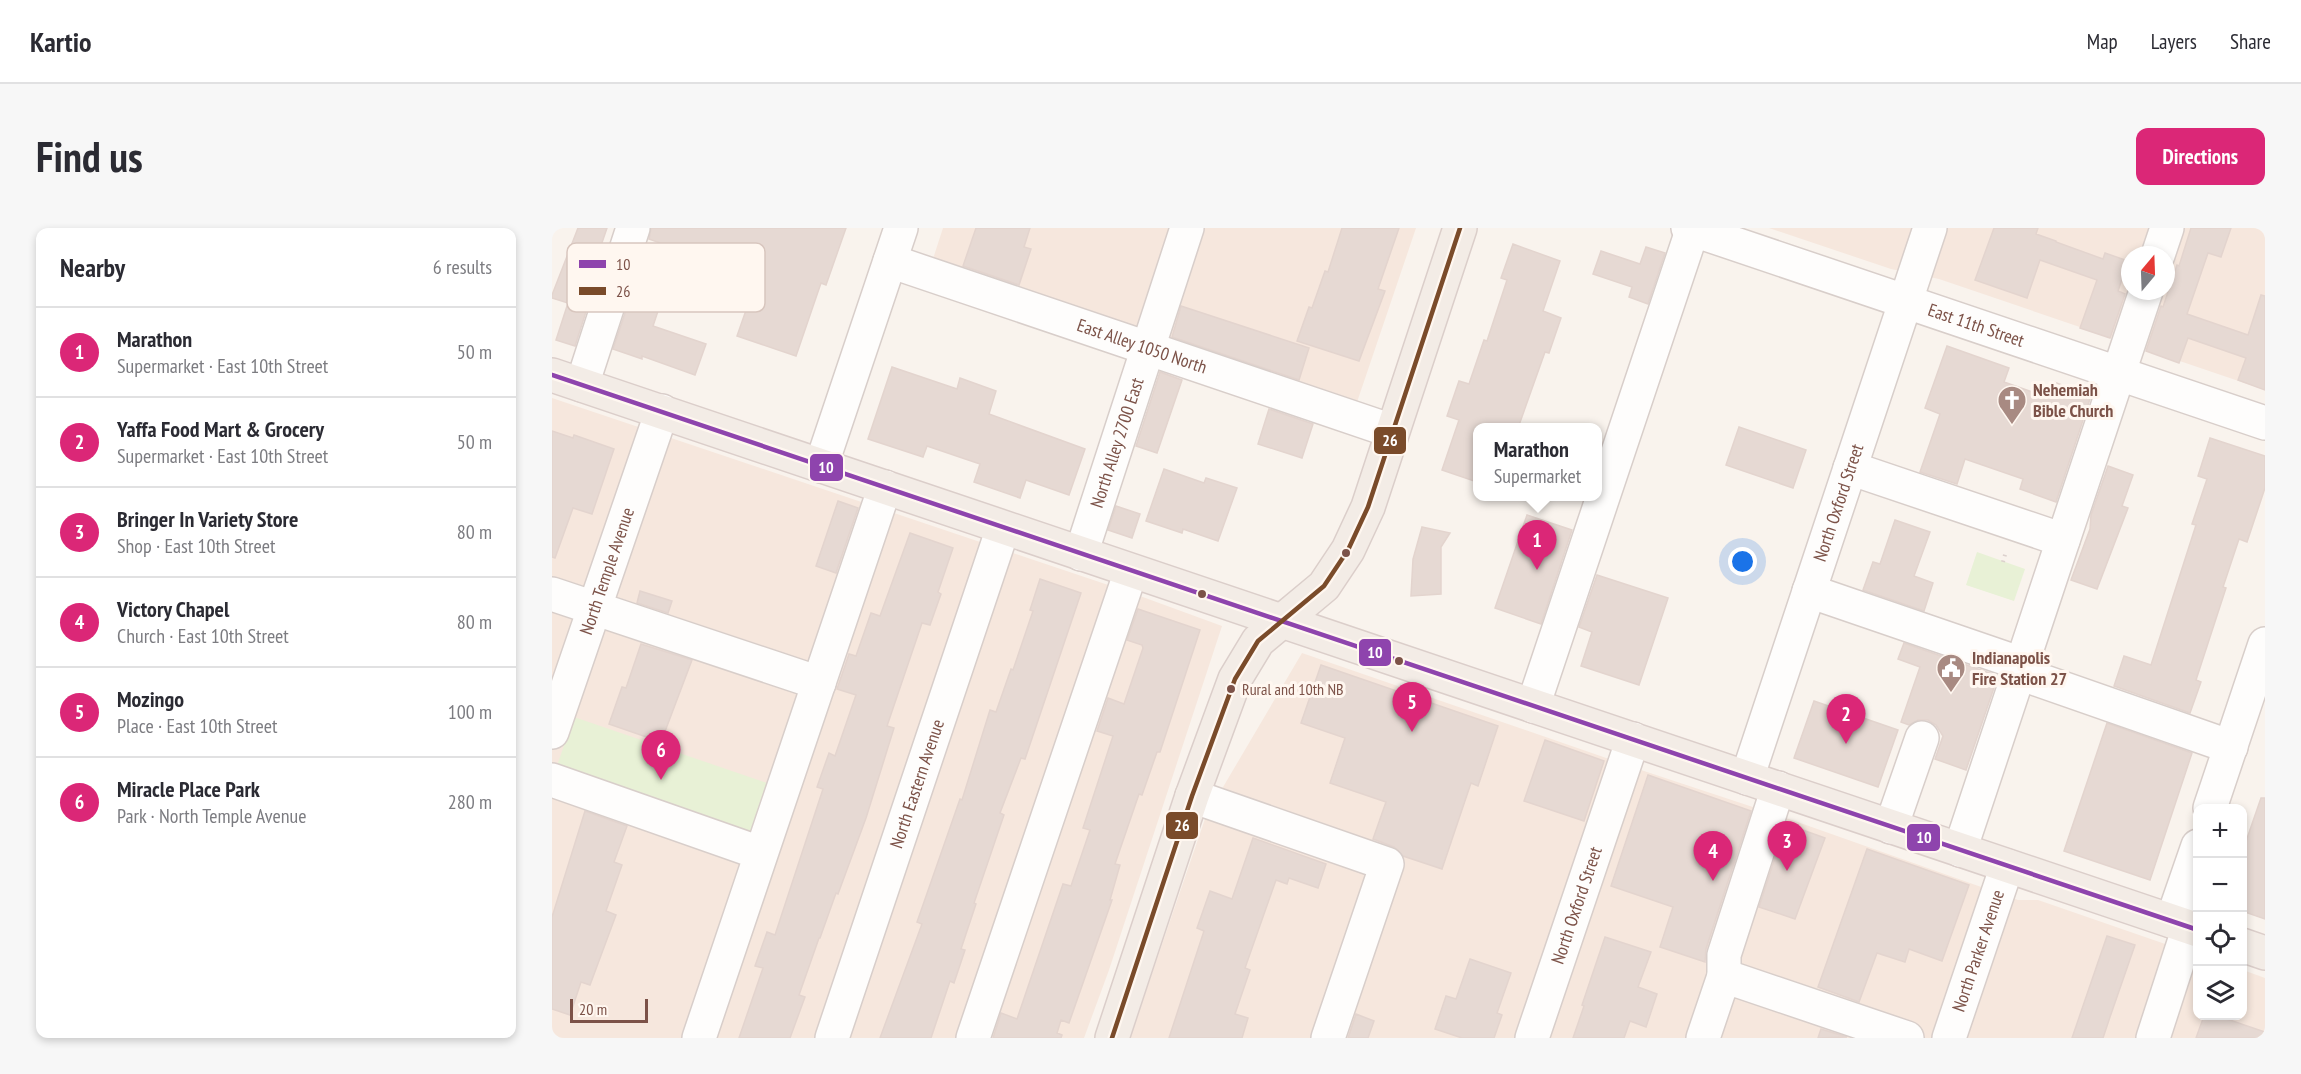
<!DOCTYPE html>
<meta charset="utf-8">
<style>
:root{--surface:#fff;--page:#f7f7f7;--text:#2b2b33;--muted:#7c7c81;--line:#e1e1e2;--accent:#db2777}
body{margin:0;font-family:"PT Sans Narrow",sans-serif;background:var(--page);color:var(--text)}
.controls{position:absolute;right:18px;bottom:18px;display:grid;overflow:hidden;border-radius:12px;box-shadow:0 3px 9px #0003}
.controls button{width:54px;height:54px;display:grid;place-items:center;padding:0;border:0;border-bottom:2px solid var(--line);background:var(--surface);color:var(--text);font:30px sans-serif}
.compass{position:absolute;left:1569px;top:18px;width:54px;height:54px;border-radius:50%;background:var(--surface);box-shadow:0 3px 9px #0003;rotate:19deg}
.scale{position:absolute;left:18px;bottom:15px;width:78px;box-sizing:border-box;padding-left:6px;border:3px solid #7c5248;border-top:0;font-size:16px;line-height:21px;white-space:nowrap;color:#7c5248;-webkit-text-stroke:4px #fff7f0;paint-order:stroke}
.you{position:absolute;left:1191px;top:334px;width:21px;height:21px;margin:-15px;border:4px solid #fff;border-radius:50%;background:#1a73e8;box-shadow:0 0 0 9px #1a73e833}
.badge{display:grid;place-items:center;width:39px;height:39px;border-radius:50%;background:var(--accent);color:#fff;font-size:20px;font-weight:700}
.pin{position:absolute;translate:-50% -50px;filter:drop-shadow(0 2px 3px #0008)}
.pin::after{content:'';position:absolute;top:32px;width:21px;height:18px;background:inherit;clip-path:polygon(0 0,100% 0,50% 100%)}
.popup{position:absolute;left:921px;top:195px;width:129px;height:78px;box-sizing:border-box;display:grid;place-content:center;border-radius:12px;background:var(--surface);filter:drop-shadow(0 2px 4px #0005);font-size:20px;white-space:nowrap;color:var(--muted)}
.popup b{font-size:22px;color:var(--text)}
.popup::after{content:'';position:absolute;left:50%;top:100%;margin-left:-12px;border:12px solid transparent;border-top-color:var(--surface)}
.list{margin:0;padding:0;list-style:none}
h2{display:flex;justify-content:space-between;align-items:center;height:78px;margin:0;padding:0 24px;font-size:26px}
h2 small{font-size:20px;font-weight:400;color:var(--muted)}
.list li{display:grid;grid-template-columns:39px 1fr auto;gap:18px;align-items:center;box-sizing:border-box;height:90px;padding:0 24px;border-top:2px solid var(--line)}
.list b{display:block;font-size:22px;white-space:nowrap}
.list p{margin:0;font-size:20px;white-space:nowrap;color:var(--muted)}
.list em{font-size:20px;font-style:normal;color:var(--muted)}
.icon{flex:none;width:33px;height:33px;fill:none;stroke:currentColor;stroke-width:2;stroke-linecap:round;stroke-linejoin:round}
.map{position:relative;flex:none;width:1713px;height:810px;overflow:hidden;border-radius:12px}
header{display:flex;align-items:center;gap:36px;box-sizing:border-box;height:84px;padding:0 30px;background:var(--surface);border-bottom:2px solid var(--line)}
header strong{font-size:28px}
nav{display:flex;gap:33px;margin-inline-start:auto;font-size:21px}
.intro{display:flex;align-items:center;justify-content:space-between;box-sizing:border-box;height:144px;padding:0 36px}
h1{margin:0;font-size:42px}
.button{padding:15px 27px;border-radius:12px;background:var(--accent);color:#fff;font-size:21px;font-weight:700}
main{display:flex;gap:36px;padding:0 36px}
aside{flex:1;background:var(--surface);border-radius:12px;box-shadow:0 3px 9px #0003}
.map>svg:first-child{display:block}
.residential{fill:#f6e7dd;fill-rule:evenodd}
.green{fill:#e8f1d6}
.building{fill:#e6d9d3;stroke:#e3d4ce;stroke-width:1.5}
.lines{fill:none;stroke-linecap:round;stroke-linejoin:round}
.minor-casing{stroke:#d8ceca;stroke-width:36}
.major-casing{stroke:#dbceca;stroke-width:36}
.path{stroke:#dcd1cd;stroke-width:4;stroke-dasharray:1.5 4.5;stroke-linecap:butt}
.minor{stroke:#fefdfc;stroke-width:33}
.major{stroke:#f3ece6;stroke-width:33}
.bus-1-casing{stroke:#fff7f0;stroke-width:9}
.bus-2-casing{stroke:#fff7f0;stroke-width:9}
.bus-1{stroke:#8e44ad;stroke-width:4.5}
.bus-2{stroke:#7a4b2a;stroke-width:4.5}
.bus-dot{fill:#7c5248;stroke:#fff7f0;stroke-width:2}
.labels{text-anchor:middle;stroke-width:6;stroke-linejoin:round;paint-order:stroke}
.bus-label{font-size:16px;fill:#7c5248;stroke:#fff7f0;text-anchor:start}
.street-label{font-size:18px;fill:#7c5248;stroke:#fff7f0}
.poi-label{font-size:18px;font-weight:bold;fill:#7c5248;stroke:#fff7f0;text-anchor:start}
.key{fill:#fff7f0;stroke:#d8c6be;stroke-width:1.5}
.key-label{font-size:16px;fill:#7c5248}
.line-badge{stroke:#fff7f0;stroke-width:2}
.badge-label{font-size:16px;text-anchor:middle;font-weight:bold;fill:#fff}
</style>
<header>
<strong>Kartio</strong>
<nav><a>Map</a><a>Layers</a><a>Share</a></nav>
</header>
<div class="intro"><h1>Find us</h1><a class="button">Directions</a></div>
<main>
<aside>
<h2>Nearby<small>6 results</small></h2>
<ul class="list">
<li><span class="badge">1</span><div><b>Marathon</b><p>Supermarket · East 10th Street</p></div><em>50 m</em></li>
<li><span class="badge">2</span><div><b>Yaffa Food Mart &amp; Grocery</b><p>Supermarket · East 10th Street</p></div><em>50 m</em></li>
<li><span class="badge">3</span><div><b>Bringer In Variety Store</b><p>Shop · East 10th Street</p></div><em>80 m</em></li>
<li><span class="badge">4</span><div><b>Victory Chapel</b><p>Church · East 10th Street</p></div><em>80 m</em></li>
<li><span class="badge">5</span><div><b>Mozingo</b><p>Place · East 10th Street</p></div><em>100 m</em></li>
<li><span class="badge">6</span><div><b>Miracle Place Park</b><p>Park · North Temple Avenue</p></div><em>280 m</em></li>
</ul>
</aside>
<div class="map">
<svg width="1713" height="810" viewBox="0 0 1713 810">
<rect width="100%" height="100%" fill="#f9f3ed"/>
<!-- residential -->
<g class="residential">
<path d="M391,0h473l-61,180 -424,-143z"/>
<path d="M1217,0h496v162l-326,-111 -48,-10zM1578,27h36v36h-36z"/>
<path d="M0,170l577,194 93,34 -113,344 -25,68h-532z"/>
<path d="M750,425l339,117 148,49 229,81h20l159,55 1,61h44l1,-46 22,8v60h-1135l76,-222z"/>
</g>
<!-- green -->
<g class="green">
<path d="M1425,324l48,17 -11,32 -48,-16z"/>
<path d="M22,489l196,67 -21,63 -196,-70z"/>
</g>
<!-- building -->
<g class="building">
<path d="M26,0h29l-14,41 6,2 -24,75 -19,-6 12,-37 -16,-5v-3z"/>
<path d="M99,0h195l-20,57 -5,-2 -25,73 -59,-20 21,-60 -61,-20 -10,31 -23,-8 10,-31 -25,-9z"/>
<path d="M424,0h54l-6,19 7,2 -12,36 -56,-19z"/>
<path d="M790,0h57l-21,61 7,2 -26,70 -62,-20 12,-34 3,1 13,-37 3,1z"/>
<path d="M1442,0h44l-2,6 20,7v1l47,17 2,-6 23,8 -10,30 7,3 -15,44 -30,-10 17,-48 -57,-20 -13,38 -52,-18z"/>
<path d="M1639,0h40l-10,29 -13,-4 -21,61 61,21 13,-40 4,1v94l-27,-10 8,-22 -58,-20 -9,25 -33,-12 15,-45 2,1 14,-42 2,1z"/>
<path d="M961,16l47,17 -17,50 18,7 -12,35 -4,-1 -27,76h-41v54l-35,-12 17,-50 -12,-4 12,-35 10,3 15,-44 3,1 20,-61 -6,-2z"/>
<path d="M1094,19l19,6 -17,51 -19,-7 3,-10 -39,-13 8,-23 39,13z"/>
<path d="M83,55l29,10 -11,33 53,18 -11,31 -53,-19v3l-29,-10z"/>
<path d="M629,78l128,42 -10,32 -127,-43z"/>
<path d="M1395,118l62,22 -5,14 45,16 5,-16 37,14 -35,106 -36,-13 3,-10 -58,-20 -8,25 -37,-12 20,-58 -15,-6z"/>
<path d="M340,139l65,22 3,-11 36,13 -7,23 96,35 -16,46 -43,-15 -6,18 -46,-16 6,-18 -53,-18 -4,11 -55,-18z"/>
<path d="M608,144l22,8 -25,73 -21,-7z"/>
<path d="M717,181l44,15 -11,34 -44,-14z"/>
<path d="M1187,199l67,23 -13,38 -67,-23z"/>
<path d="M0,203l21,7 1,-3 40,14 -22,65 -19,-6 -18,50 -3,-1z"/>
<path d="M1658,210l55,18v32l-18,54 -8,-3 -16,48 3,1 -30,92 5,2 -11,31 -76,-27 10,-30 27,9 45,-140 -4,-1 15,-45 -9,-3z"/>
<path d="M1556,238l25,9 -11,31 6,2 -31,81 -26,-9 19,-51 1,-14z"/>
<path d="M612,241l40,14 2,-5 31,10 -19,53 -35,-12 -1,4 -36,-12z"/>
<path d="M286,273l20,7 -22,65 -20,-7z"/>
<path d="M564,278l24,8 -8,24 -24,-8z"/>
<path d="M975,287l45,15 -31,94 -46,-16z"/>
<path d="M1343,292l35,12 -16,44 19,7 -9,28 -61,-21 10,-28 7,2z"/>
<path d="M870,299l28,6 -9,14v47l-30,2 2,-37z"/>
<path d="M358,305l43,15 -15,44 3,2 -11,31 -8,-2 -35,103 7,2 -28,90 -28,76 -2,-1 -16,45h-1l-20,57 6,2 -15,41h-51l24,-70 -8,-2 12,-34 8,3 48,-146 -6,-2 12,-34 6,3 21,-61 -19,-6 12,-35 7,2 15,-43 9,3z"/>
<path d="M1045,347l71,23 -29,87 -58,-19 11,-34 -13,-5z"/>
<path d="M488,351l41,14 -56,166 -4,-1 -21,55 4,2 -30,88 2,1 -15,45 4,1 -11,33 -4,-2 -19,57h-51l42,-114 -5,-2 43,-123 2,1 28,-90 6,2 15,-43 2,1 20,-59 -3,-1z"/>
<path d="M88,363l32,10 -4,12 -31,-10z"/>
<path d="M586,381l62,21 -40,122h-3l-15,43 -3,-1 -24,70 5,1 -10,35h2l-43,123 -8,-3 -4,13 5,2 -1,3h-68l8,-25 16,6 46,-135 8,2 19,-56 -7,-2 30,-92 -16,-5 11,-33 16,6 19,-56 -1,-3 -15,-5z"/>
<path d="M1352,415l94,33 -32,94 -31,-11 8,-23 -7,-11 -8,-5h-10l-9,5 -8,-3 19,-55 -22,-8z"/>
<path d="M89,416l51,16 -31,82 -52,-18 13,-37 4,1z"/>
<path d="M769,437l177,61 -20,60 -7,-3 -29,86 -39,-13 -9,-9 -21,-8 13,-37 -56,-19 15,-45 -44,-15z"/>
<path d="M1262,473l84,29 -20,57 -84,-29z"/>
<path d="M1555,495l85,30 -42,127 -86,-29z"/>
<path d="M993,512l59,21 -20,60 -60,-20z"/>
<path d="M1096,547l103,36 -45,138 -1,13 -45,-15 13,-40 -62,-21z"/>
<path d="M1709,570h4v121l-23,-8v-58z"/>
<path d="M33,583l42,15 -13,36 8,3 -16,46 10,4 -26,70 -9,-3 -11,33 -18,-6v-92z"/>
<path d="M1234,596l39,14 -30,81 -36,-12z"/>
<path d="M701,610l73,26 -8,24 -29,-10 -2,6 -11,-4 -31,88 5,2 -15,44 13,4 -6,20h-73l35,-107 -7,-3 13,-37 22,8z"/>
<path d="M1315,621l102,36 -27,76 -33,-12 -4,13 -28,-9 -18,49 -41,-15z"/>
<path d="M1555,708l28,9 -25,72 -7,21h-31z"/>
<path d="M1053,709l46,15 -13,35 19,7 -11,33 -16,-6 -6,17h-51l11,-32 -2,-1z"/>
<path d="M918,731l41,14 -14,40 5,2 -8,23h-32l-27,-9 11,-33 10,3z"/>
<path d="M804,786l18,7 -6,17h-20z"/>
<path d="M1652,788h14l47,16v6h-69z"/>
<path d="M1269,801l26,8 -29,1z"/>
</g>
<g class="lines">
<!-- minor casing -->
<g class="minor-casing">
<g id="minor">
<path id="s1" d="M1136,0l577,195"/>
<path d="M1606,27l9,-27"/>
<path id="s2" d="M338,33l502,170"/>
<path d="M30,157l51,-157"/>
<path d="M269,238l80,-238"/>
<path d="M1298,240l213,72"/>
<path id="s3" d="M529,326l106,-326"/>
<path d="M1257,363l213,73"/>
<path d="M0,366l267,89"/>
<path d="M1467,445l212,74"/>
<path d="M981,478l160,-478"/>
<path id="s4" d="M0,504l110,-321"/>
<path id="s5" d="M1195,550l183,-550"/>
<path d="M0,552l208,73"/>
<path d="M640,568l195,68 -59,174"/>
<path d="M1658,580l55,-164"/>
<path d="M1339,599l31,-89"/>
<path d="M1408,622l186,-559"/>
<path d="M1620,693l26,-75"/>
<path d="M1172,748v-21l54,-167"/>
<path d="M147,810l186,-551"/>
<path id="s6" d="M280,810l171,-510"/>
<path d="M421,810l158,-467"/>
<path id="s7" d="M980,810l101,-299"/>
<path d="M1151,810l21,-62 183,62"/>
<path id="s8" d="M1397,810l58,-172"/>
<path d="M1601,810l36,-111"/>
</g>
</g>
<!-- major casing -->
<g class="major-casing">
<g id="major">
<path d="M0,147l1646,555"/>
<path d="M1690,717l23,8"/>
<path d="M560,810l80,-242 43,-117 23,-38 66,-55 24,-36 20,-43 92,-279"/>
</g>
</g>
<!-- path -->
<path class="path" d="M1451,334l3,-11"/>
<!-- minor -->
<use href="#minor" class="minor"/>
<!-- major -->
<use href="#major" class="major"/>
<!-- bus-1 casing -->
<g class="bus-1-casing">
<path id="bus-1" d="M0,147l1646,555"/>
</g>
<!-- bus-2 casing -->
<g class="bus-2-casing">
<path id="bus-2" d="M560,810l80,-242 43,-117 23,-38 66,-55 24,-36 20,-43 92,-279"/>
</g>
<!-- bus-1 -->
<use href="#bus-1" class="bus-1"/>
<!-- bus-2 -->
<use href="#bus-2" class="bus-2"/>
</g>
<!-- icons -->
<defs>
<g id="church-pin" transform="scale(1.5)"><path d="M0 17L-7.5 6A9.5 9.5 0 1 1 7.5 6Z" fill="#a88a82" stroke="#fff7f0"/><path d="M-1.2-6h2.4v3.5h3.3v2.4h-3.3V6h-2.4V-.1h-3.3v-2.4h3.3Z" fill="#fff"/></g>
<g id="civic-pin" transform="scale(1.5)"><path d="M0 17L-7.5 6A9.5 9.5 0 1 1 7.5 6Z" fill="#a88a82" stroke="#fff7f0"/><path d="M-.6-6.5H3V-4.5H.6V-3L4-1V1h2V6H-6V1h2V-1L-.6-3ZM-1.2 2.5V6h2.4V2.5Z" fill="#fff"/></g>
</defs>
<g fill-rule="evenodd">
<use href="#church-pin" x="1460" y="172"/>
<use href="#civic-pin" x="1399" y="440"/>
</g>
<!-- markers -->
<g class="bus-dot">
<circle cx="794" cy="325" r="5"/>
<circle cx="650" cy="366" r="5"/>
<circle cx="847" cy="433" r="5"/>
<circle cx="679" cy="461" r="5"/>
</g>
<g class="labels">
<!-- bus labels -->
<g class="bus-label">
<text x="690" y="467">Rural and 10th NB</text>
</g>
<!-- street labels -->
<g class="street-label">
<text dy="6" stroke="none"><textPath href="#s1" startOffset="304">East 11th Street</textPath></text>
<text dy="6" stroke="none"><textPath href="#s2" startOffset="266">East Alley 1050 North</textPath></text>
<text dy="6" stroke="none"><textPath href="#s3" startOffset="117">North Alley 2700 East</textPath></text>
<text dy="6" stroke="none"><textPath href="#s5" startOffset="290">North Oxford Street</textPath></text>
<text dy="6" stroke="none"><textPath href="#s4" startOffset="170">North Temple Avenue</textPath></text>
<text dy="6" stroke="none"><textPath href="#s6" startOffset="268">North Eastern Avenue</textPath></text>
<text dy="6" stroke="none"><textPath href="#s7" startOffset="140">North Oxford Street</textPath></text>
<text dy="6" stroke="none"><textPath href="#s8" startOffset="92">North Parker Avenue</textPath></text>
</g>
<!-- poi labels -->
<g class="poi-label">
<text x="1481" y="168">Nehemiah<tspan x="1481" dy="21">Bible Church</tspan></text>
<text x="1420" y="436">Indianapolis<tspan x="1420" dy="21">Fire Station 27</tspan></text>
</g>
</g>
<!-- legend -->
<rect x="15" y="15" width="198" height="69" rx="9" class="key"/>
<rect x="27" y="32" width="27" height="8" fill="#8e44ad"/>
<rect x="27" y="59" width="27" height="8" fill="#7a4b2a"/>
<g class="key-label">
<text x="64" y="42">10</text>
<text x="64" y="69">26</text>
</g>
<g class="line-badge">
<rect x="821" y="198" width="34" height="29" rx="6" fill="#7a4b2a"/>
<rect x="257" y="225" width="35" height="29" rx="6" fill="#8e44ad"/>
<rect x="806" y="410" width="34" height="29" rx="6" fill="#8e44ad"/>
<rect x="613" y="583" width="34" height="29" rx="6" fill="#7a4b2a"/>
<rect x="1354" y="595" width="35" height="29" rx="6" fill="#8e44ad"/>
</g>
<g class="badge-label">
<text x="838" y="218">26</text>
<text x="274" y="245">10</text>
<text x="823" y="430">10</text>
<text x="630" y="603">26</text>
<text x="1372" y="615">10</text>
</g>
</svg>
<div class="controls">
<button>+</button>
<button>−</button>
<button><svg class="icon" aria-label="locate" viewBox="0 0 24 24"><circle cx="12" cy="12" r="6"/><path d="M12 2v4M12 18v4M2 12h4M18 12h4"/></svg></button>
<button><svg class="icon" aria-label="layers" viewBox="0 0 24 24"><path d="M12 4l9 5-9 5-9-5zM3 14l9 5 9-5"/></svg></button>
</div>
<svg class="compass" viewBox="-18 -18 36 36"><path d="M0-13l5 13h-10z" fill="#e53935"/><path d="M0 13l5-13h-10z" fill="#7c7c81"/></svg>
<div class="scale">20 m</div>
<div class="you"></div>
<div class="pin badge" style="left:985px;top:342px">1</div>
<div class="popup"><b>Marathon</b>Supermarket</div>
<div class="pin badge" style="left:1294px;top:516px">2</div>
<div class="pin badge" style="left:1235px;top:643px">3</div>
<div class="pin badge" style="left:1161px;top:653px">4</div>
<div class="pin badge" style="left:860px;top:504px">5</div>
<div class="pin badge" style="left:109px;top:552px">6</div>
</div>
</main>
